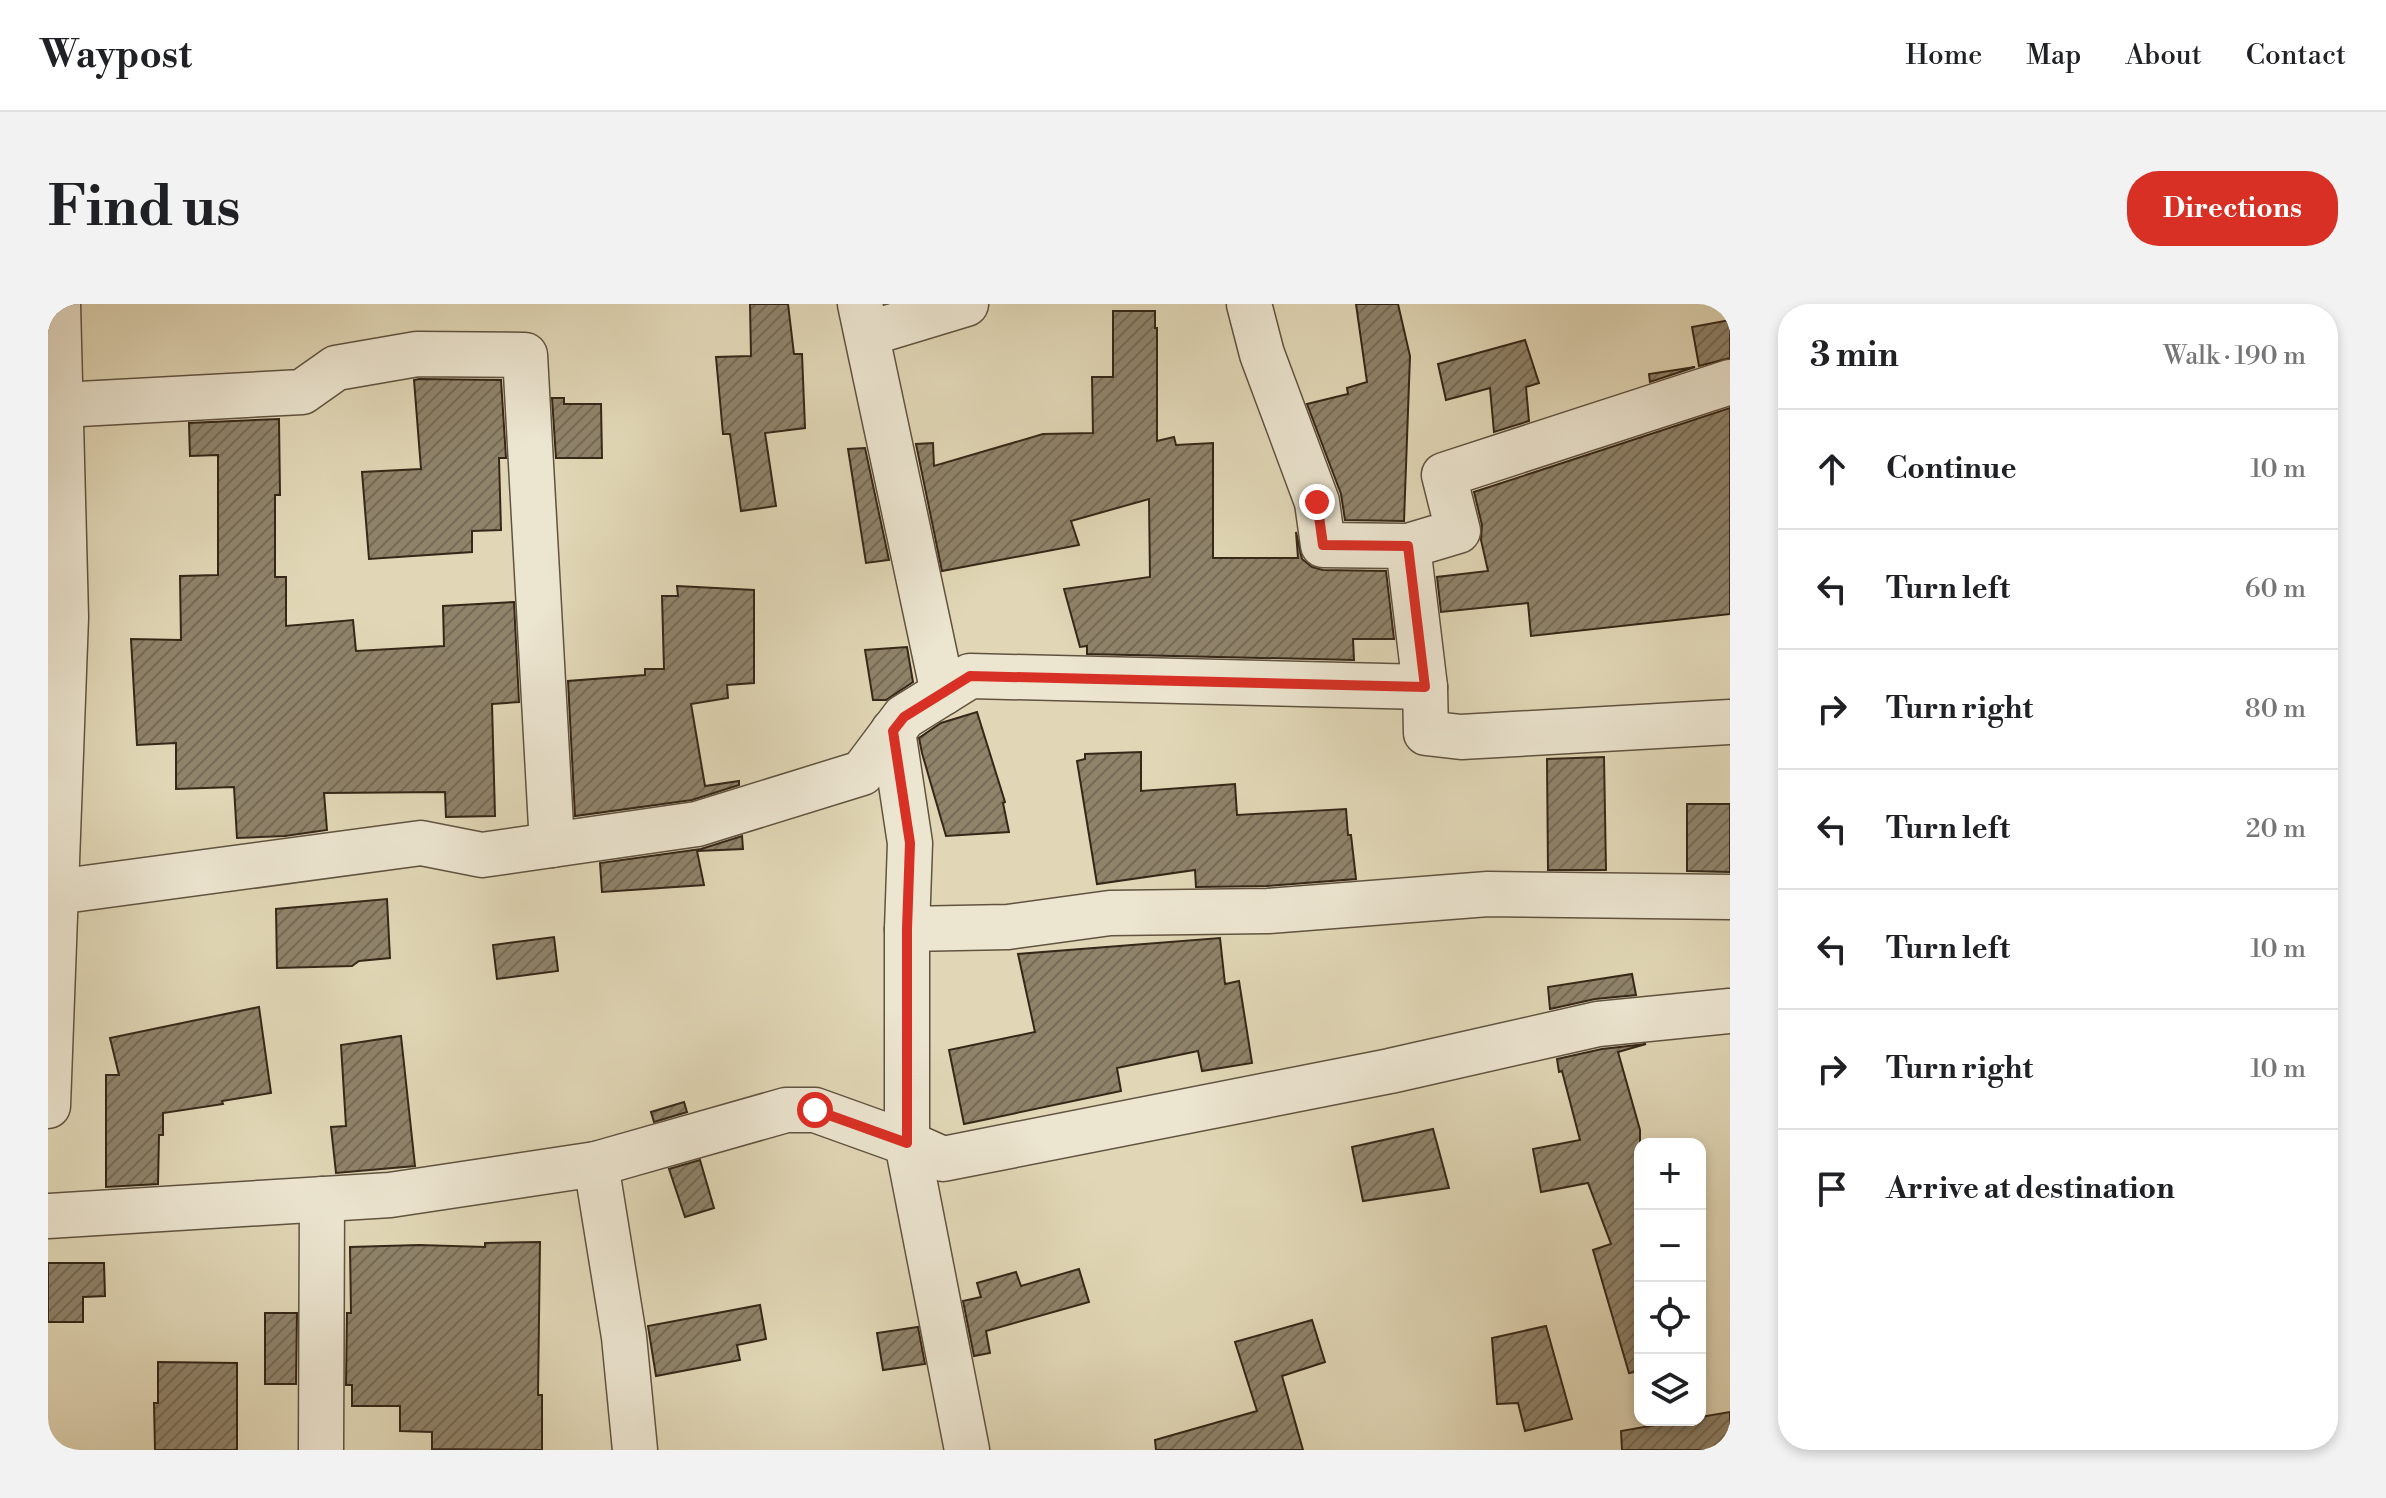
<!DOCTYPE html>
<meta charset="utf-8">
<style>
:root{--surface:#fff;--page:#f2f2f2;--text:#202124;--muted:#757577;--line:#e0e0e0;--accent:#d93025}
body{margin:0;font-family:"Libre Bodoni",serif;background:var(--page);color:var(--text)}
.controls{position:absolute;right:24px;bottom:24px;display:grid;overflow:hidden;border-radius:16px;box-shadow:0 4px 12px #0003}
.controls button{width:72px;height:72px;display:grid;place-items:center;padding:0;border:0;border-bottom:2px solid var(--line);background:var(--surface);color:var(--text);font:40px sans-serif}
.stop{position:absolute;width:24px;height:24px;margin:-18px;border:6px solid #d93025;border-radius:50%;background:#fff}
.stop.end{background:#d93025;border-color:#fff;box-shadow:0 2px 8px #0008}
.list{margin:0;padding:0;list-style:none}
h2{display:flex;justify-content:space-between;align-items:center;height:104px;margin:0;padding:0 32px;font-size:34px}
h2 small{font-size:26px;font-weight:400;color:var(--muted)}
.list li{display:grid;grid-template-columns:52px 1fr auto;gap:24px;align-items:center;box-sizing:border-box;height:120px;padding:0 32px;border-top:2px solid var(--line)}
.list b{display:block;font-size:30px;white-space:nowrap}
.list em{font-size:26px;font-style:normal;color:var(--muted)}
.icon{flex:none;width:44px;height:44px;fill:none;stroke:currentColor;stroke-width:2;stroke-linecap:round;stroke-linejoin:round}
.map{position:relative;flex:none;width:1682px;height:1146px;overflow:hidden;border-radius:32px}
header{display:flex;align-items:center;gap:48px;box-sizing:border-box;height:112px;padding:0 40px;background:var(--surface);border-bottom:2px solid var(--line)}
header strong{font-size:38px}
nav{display:flex;gap:44px;margin-inline-start:auto;font-size:28px}
.intro{display:flex;align-items:center;justify-content:space-between;box-sizing:border-box;height:192px;padding:0 48px}
h1{margin:0;font-size:56px}
.button{padding:20px 36px;border-radius:32px;background:var(--accent);color:#fff;font-size:28px;font-weight:700}
main{display:flex;gap:48px;padding:0 48px}
aside{flex:1;background:var(--surface);border-radius:32px;box-shadow:0 4px 12px #0003}
.map>svg:first-child{display:block}
.building{fill:url(#building-hatch);stroke:#362718;stroke-width:2}
.lines{fill:none;stroke-linecap:round;stroke-linejoin:round}
.minor-casing{stroke:#615340;stroke-width:47}
.minor{stroke:#ece5d0;stroke-width:44}
.route{stroke:#d93025;stroke-width:10}
</style>
<header>
<strong>Waypost</strong>
<nav><a>Home</a><a>Map</a><a>About</a><a>Contact</a></nav>
</header>
<div class="intro"><h1>Find us</h1><a class="button">Directions</a></div>
<main>
<div class="map">
<svg width="1682" height="1146" viewBox="0 0 1682 1146">
<defs>
<pattern id="building-hatch" width="6" height="6" patternUnits="userSpaceOnUse" patternTransform="scale(2)"><rect width="6" height="6" fill="#8f836a"/><path d="M-1 1l2-2M0 6l6-6M5 7l2-2" fill="none" stroke="#766b56"/></pattern>
</defs>
<rect width="100%" height="100%" fill="#e1d7b6"/>
<filter id="stains"><feTurbulence type="fractalNoise" baseFrequency=".0025" numOctaves="4"/><feColorMatrix values="0 0 0 0 .2 0 0 0 0 .09 0 0 0 0 .02 0 0 0 .5 -.17"/></filter>
<radialGradient id="worn" r=".72"><stop offset=".6" stop-color="#630" stop-opacity="0"/><stop offset="1" stop-color="#630" stop-opacity=".3"/></radialGradient>
<!-- building -->
<g class="building">
<path d="M702,0h38l6,50h8l3,74 -40,5 11,73 -35,5 -11,-77h-7l-7,-77 35,-1z"/>
<path d="M1308,0h42l12,52 -6,165 -59,-1 -4,-26 -34,-90 41,-10 -1,-6 20,-6z"/>
<path d="M1065,7h42v17h2v113l17,-4 2,8 37,-2v115h85l-2,-26 6,27 10,8 11,3 63,1 8,68h-41l1,21 -267,-6v-8l-7,1 -16,-58 86,-12 -1,-78 -78,22 8,24 -137,26 -26,-127 17,-1 1,23 109,-32 50,-1 -1,-56h21z"/>
<path d="M1682,16v38l-31,8 -7,-39z"/>
<path d="M1477,36l14,43 -13,4 3,34 -35,11 -4,-44 -44,12 -8,-36z"/>
<path d="M1647,63l-45,15 -1,-8z"/>
<path d="M371,75l82,1 5,78h-7l2,72 -29,1v21l-103,7 -7,-87 59,-3 -7,-89z"/>
<path d="M504,94h12v6h37l1,54h-46z"/>
<path d="M1682,104v206l-199,22 -3,-33 -87,9 -4,-35 51,-6 -7,-31 1,-15 -8,-33z"/>
<path d="M231,115l1,76h-5v82h11v49l67,-6 3,31 88,-5 -1,-40 71,-4 5,100 -27,2 3,112 -49,1 -1,-25 -121,1 3,37 -42,6 -48,2 -3,-51 -58,2v-46l-39,2 -6,-106 50,1 -1,-64 38,-1v-120l-28,1 -1,-33z"/>
<path d="M817,144l24,112 -23,3 -18,-114z"/>
<path d="M629,282l77,4v93l-27,2 1,13 -37,6 14,82 34,-5v4l-47,15 -117,16 -7,-135 77,-6v-6h19l-2,-73h16z"/>
<path d="M859,343l6,35 -27,18h-13l-8,-50z"/>
<path d="M929,408l28,90 -2,1 6,29 -63,4 -24,-83 -3,-15 22,-15z"/>
<path d="M1093,448v39l94,-7 2,31 109,-6 2,26h3l5,44 -89,7 -71,1 -1,-17 -98,14 -20,-123 8,-2v-5z"/>
<path d="M1556,453l2,113h-58l-1,-111z"/>
<path d="M1639,500h43v68l-43,-1z"/>
<path d="M694,532l1,13 -46,2 7,34 -102,7 -2,-29 101,-14z"/>
<path d="M339,595l3,59 -31,3 -7,5 -75,2 -1,-59z"/>
<path d="M506,633l4,34 -61,8 -4,-34z"/>
<path d="M1172,634l5,46 14,-3 13,82 -50,8 -4,-20 -81,17 4,23 -157,33 -15,-74 86,-18 -17,-78z"/>
<path d="M1584,670l4,21 -41,4 -45,10 -2,-22z"/>
<path d="M211,703l12,86 -49,8 1,3 -60,9v22h-4l-1,49 -52,3v-112h13l-9,-37z"/>
<path d="M353,732l14,130 -79,7 -5,-46 15,-1 -5,-81z"/>
<path d="M1598,740l-28,8 22,78v241l-11,2 -36,-123 18,-6 -23,-61 -47,9 -8,-43 47,-9 -18,-69 -3,1 -2,-13 45,-10z"/>
<path d="M636,798l3,10 -33,10 -3,-10z"/>
<path d="M1385,825l16,59 -86,13 -11,-54z"/>
<path d="M652,856l14,48 -29,9 -16,-48z"/>
<path d="M492,938l-2,153h4v55l-110,-1v-17l-32,-1v-25h-48v-21h-6l1,-72h4l-1,-66 69,-2 66,2v-4z"/>
<path d="M0,959h56l1,33 -22,1v25h-35z"/>
<path d="M1031,965l10,33 -103,29 4,22 -16,3 -11,-55 18,-4 -4,-14 39,-11 5,14z"/>
<path d="M712,1001l6,34 -29,6 3,15 -84,16 -8,-50z"/>
<path d="M217,1009h32l-1,71h-31z"/>
<path d="M1264,1016l13,42 -43,14 21,74h-147l-1,-10 102,-29 -22,-69z"/>
<path d="M1498,1022l26,93 -47,12 -7,-28 -21,1 -5,-66z"/>
<path d="M870,1023l7,37 -42,6 -6,-37z"/>
<path d="M110,1058l79,1v87h-82l-1,-47h4z"/>
<path d="M1682,1108v38h-108l-1,-19 63,-11h16v-3z"/>
</g>
<g class="lines">
<!-- minor casing -->
<g class="minor-casing">
<g id="minor">
<path d="M812,0l83,389"/>
<path d="M1201,0l13,50 55,148 6,43 85,1"/>
<path d="M819,30l99,-30"/>
<path d="M13,101l241,-13 34,-24 81,-14 108,1 27,490"/>
<path d="M1377,383l-17,-141 50,-15 -14,-56 286,-93"/>
<path d="M845,427l17,112 -3,86 101,-2 102,-14 158,-2 220,-17 242,3"/>
<path d="M8,588l365,-49 61,12 215,-31 165,-51 42,-56 66,-41 455,11 1,46 35,4 269,-15"/>
<path d="M859,625v214l60,307"/>
<path d="M0,802l18,-489 -8,-313"/>
<path d="M548,860l28,173 11,113"/>
<path d="M0,912l342,-21 206,-31 190,-54h29l92,33 36,16 447,-88 208,-47 132,-13"/>
<path d="M273,1146l1,-251"/>
</g>
</g>
<!-- minor -->
<use href="#minor" class="minor"/>
</g>
<g class="lines">
<!-- route -->
<path class="route" d="M767,806l92,33v-214l3,-86 -17,-112 11,-14 66,-41 455,11 -17,-141 -85,-1 -6,-43"/>
</g>
<rect width="100%" height="100%" filter="url(#stains)"/>
<rect width="100%" height="100%" fill="url(#worn)"/>
</svg>
<div class="controls">
<button>+</button>
<button>−</button>
<button><svg class="icon" aria-label="locate" viewBox="0 0 24 24"><circle cx="12" cy="12" r="6"/><path d="M12 2v4M12 18v4M2 12h4M18 12h4"/></svg></button>
<button><svg class="icon" aria-label="layers" viewBox="0 0 24 24"><path d="M12 4l9 5-9 5-9-5zM3 14l9 5 9-5"/></svg></button>
</div>
<div class="stop" style="left:767px;top:806px"></div>
<div class="stop end" style="left:1269px;top:198px"></div>
</div>
<aside>
<h2>3 min<small>Walk · 190 m</small></h2>
<ul class="list">
<li><svg class="icon" aria-label="ahead" viewBox="0 0 24 24"><path d="M12 20V5M6 11l6-6 6 6"/></svg><div><b>Continue</b></div><em>10 m</em></li>
<li><svg class="icon" aria-label="left" viewBox="0 0 24 24"><path d="M17 20v-9H6M10 6l-5 5 5 5"/></svg><div><b>Turn left</b></div><em>60 m</em></li>
<li><svg class="icon" aria-label="right" viewBox="0 0 24 24"><path d="M7 20v-9h11M14 6l5 5-5 5"/></svg><div><b>Turn right</b></div><em>80 m</em></li>
<li><svg class="icon" aria-label="left" viewBox="0 0 24 24"><path d="M17 20v-9H6M10 6l-5 5 5 5"/></svg><div><b>Turn left</b></div><em>20 m</em></li>
<li><svg class="icon" aria-label="left" viewBox="0 0 24 24"><path d="M17 20v-9H6M10 6l-5 5 5 5"/></svg><div><b>Turn left</b></div><em>10 m</em></li>
<li><svg class="icon" aria-label="right" viewBox="0 0 24 24"><path d="M7 20v-9h11M14 6l5 5-5 5"/></svg><div><b>Turn right</b></div><em>10 m</em></li>
<li><svg class="icon" aria-label="arrive" viewBox="0 0 24 24"><path d="M6 21V4h12l-3 4 3 4H6"/></svg><div><b>Arrive at destination</b></div></li>
</ul>
</aside>
</main>
